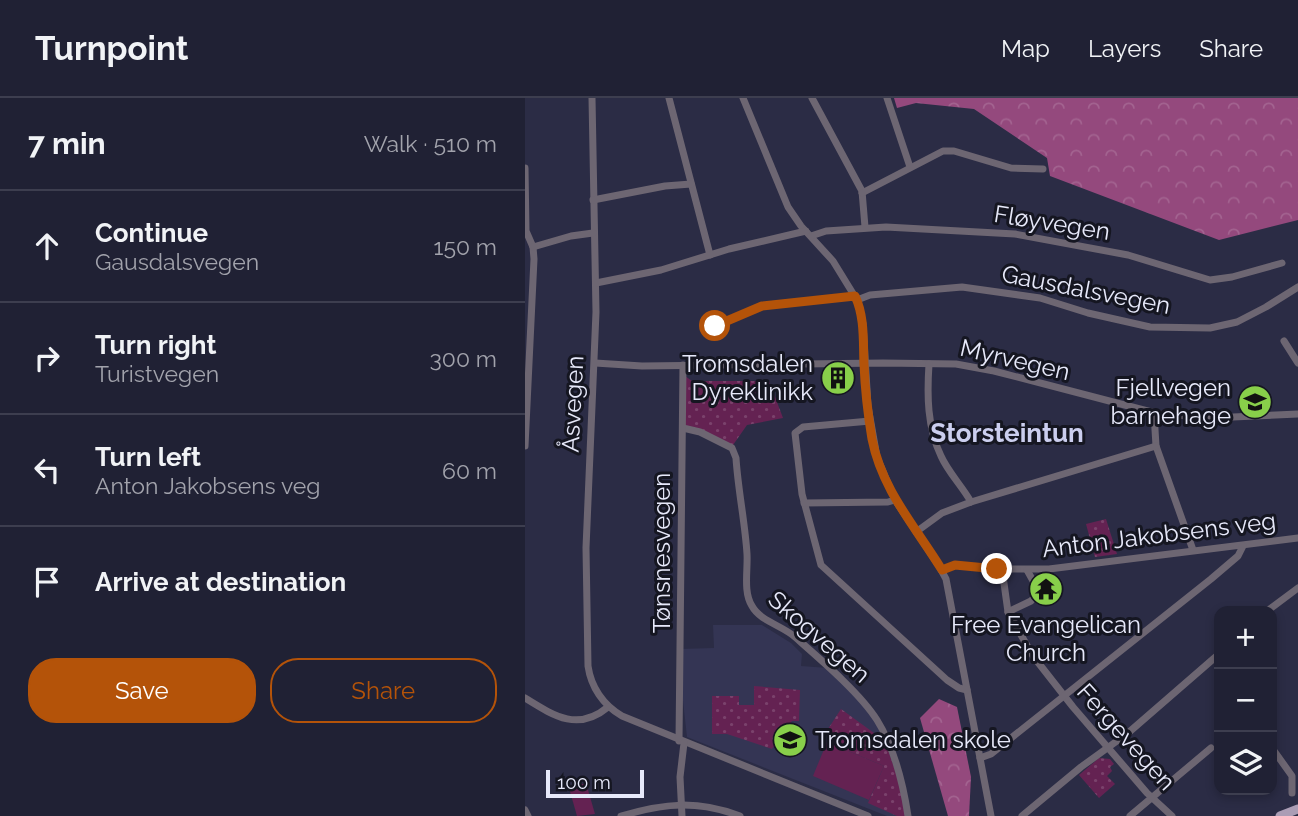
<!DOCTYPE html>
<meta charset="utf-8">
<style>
:root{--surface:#202134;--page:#2d2e40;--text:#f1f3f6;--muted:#a2a3ac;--line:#3d3e4f;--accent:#b45309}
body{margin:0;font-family:Raleway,sans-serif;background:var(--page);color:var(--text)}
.controls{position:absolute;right:21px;bottom:21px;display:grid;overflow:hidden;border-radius:14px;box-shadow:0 4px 10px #0003}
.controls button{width:63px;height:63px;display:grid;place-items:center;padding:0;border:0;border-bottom:2px solid var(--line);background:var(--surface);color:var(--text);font:35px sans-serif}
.scale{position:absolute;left:21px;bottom:18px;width:98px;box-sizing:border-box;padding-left:7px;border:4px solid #e7e9fa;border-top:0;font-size:19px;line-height:24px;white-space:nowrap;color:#e7e9fa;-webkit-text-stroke:5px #151621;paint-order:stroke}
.stop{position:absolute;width:21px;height:21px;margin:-16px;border:5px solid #b45309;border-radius:50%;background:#fff}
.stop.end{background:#b45309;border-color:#fff;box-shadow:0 2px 7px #0008}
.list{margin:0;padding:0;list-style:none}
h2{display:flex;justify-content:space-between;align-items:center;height:91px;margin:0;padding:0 28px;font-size:30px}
h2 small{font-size:23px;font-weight:400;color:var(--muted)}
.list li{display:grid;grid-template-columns:46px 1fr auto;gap:21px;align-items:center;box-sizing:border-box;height:112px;padding:0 28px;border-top:2px solid var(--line)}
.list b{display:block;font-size:26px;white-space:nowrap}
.list p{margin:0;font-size:23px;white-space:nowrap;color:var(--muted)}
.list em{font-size:23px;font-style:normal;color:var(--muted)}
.actions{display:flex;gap:14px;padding:21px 28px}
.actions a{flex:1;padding:16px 0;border:2px solid var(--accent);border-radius:28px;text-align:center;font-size:24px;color:var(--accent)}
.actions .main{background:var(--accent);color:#fff}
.icon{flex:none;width:38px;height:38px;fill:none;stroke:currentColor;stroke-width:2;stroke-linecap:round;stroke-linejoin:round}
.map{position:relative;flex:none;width:773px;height:718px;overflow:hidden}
header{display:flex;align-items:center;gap:42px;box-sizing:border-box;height:98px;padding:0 35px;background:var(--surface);border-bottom:2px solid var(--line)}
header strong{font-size:33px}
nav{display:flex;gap:38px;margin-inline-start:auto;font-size:24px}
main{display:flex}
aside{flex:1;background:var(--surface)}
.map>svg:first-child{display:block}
.built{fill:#343554}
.grass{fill:#642252}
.forest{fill:url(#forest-crowns)}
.park{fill:url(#park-dots)}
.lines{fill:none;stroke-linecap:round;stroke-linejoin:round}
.minor{stroke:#6d6672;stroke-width:7}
.major{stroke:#ab9db5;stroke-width:9}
.route{stroke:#b45309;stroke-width:9}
.labels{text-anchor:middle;stroke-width:6;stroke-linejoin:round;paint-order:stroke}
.street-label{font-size:24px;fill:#e7e9fa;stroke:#151621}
.poi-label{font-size:24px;fill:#e7e9fa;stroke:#151621;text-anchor:end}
.neighbourhood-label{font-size:26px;font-weight:bold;fill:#cbceee;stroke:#151621}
</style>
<header>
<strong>Turnpoint</strong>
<nav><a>Map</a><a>Layers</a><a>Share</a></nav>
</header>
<main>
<aside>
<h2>7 min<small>Walk · 510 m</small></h2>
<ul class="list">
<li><svg class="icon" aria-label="ahead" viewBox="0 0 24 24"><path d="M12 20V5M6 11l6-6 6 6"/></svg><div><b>Continue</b><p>Gausdalsvegen</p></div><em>150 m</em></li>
<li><svg class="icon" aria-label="right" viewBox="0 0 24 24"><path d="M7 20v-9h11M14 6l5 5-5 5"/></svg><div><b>Turn right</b><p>Turistvegen</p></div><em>300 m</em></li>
<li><svg class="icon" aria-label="left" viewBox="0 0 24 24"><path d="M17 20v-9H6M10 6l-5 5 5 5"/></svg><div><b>Turn left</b><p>Anton Jakobsens veg</p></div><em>60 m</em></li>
<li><svg class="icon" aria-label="arrive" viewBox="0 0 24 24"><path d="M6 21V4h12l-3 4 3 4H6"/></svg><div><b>Arrive at destination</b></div></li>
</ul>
<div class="actions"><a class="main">Save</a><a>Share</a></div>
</aside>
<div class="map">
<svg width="773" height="718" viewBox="0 0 773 718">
<defs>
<pattern id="forest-crowns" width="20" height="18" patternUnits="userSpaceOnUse" patternTransform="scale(1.75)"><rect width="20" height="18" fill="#94497d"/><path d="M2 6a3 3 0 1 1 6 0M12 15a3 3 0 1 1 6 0" fill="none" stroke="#a36390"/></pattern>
<pattern id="park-dots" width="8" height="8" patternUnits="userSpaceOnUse" patternTransform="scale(1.75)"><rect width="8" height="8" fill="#642252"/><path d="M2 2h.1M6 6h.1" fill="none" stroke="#7a426c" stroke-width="1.8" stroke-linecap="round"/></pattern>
</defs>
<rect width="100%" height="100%" fill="#2b2c45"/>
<!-- built -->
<path class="built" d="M188,527h49l29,18 11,11 -1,12 27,2 22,20 35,46 21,82h-19l-200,-79 -7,-63v-25l34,-1z"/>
<!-- grass -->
<g class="grass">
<path d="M302,644l57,24 -15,34 -56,-24z"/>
<path d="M61,685l9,31 -18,2 -8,-28z"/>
</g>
<!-- forest -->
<g class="forest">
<path d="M369,0h404v122l-79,20 -169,-64 -3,-18 -73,-49 -58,-6 -19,5z"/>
<path d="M414,601l18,8 14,70 -2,39h-21l-28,-98z"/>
</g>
<!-- park -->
<g class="park">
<path d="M160,278l14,10 1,-5h69l14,37 -36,7 -14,20 -48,-20z"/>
<path d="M581,421l11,35 -22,3 -9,-33z"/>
<path d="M229,588l46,4 -1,31h-7l-13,16 1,6 14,6 -2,5 -19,-7 -1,2 -45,-15h-15v-38h27v9h15z"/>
<path d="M316,611l44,32 15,43 6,32h-9l-29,-13 16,-37 -57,-24 1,-13z"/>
<path d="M574,660l11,1 4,5 -4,3 2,4 -5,5 8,8 -16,14 -20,-23z"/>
</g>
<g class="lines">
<!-- minor -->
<g class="minor">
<path d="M67,0l4,214 -10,236 2,118c3,21 15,39 34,50l246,100"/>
<path d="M144,0l41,157"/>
<path d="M218,0l45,109 13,19 32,35 24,39 6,24 5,82 9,51 18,43 44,66 7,13 45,237"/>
<path d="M287,0l50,93 3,36"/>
<path d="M362,0l23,69"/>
<path d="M0,70l1,63 7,16 1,12 -9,187"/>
<path d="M337,95l81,-42h11l57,17 32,1"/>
<path d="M68,102l72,-14 26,-2"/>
<path d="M286,138l15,-5 60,-4 129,7 113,21 82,25 22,-3 50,-14"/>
<path d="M8,149l38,-11 22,-3"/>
<path d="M71,185l65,-13 68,-21 77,-18"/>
<path d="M332,202l13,-5 92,-8 78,11 48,15 62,14 60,1 27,-6 29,-15 32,-20"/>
<path d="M178,227l18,-1 41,-18 93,-10"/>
<path d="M759,243l14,22"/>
<path d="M70,265l47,3 241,-3 73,1 38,7 169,44 70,2 65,-3"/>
<path d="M404,266c-2,31 -2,63 12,92 7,16 21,30 30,46"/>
<path d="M629,315l2,33 37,104"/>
<path d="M345,323l-67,6 -8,6 7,61 19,71 126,115 12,8 8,2"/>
<path d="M158,330l17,4 32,16 4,10c2,32 9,64 11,96 1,16 -4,38 5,52 8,15 31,20 43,31 25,22 65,56 82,83 18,29 26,63 31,96"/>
<path d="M279,405l84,-1 7,-2"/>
<path d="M391,434l26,-19 29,-11 185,-56"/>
<path d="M477,471l6,43 25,44 40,51 74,86 25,23"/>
<path d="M417,472l14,-5 44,4h49l249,-31"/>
<path d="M742,513l31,-23"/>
<path d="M483,514l23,-11 6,-7v-6l-10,-18"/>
<path d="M0,600c29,18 53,34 83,9"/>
<path d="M154,643l4,-376"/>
<path d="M747,650l20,28v17"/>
<path d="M455,660l11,-4 220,-175 27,-23 5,-10"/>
<path d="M0,712l3,6"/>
<path d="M96,718c44,-13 76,-16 119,0"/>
<path d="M157,718l-2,-39 4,-34"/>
<path d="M497,718l59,-49 47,-34 91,-79"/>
<path d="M605,718l81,-68"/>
</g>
<!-- major -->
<path class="major" d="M755,718l18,-7"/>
</g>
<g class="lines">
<!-- route -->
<path class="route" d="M190,228l47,-20 93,-10c10,21 8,46 9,68 1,25 4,51 8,75 10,51 43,87 70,131l13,-5 42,4"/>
</g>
<!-- icons -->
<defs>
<g id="building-disc" transform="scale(1.75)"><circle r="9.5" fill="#88cf4a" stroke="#151621"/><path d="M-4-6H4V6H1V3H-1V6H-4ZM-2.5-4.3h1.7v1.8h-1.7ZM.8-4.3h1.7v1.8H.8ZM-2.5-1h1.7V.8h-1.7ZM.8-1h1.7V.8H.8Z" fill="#111"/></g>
<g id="school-disc" transform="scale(1.75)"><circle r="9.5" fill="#88cf4a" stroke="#151621"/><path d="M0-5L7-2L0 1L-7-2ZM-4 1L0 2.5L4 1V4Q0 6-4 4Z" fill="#111"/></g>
<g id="temple-disc" transform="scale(1.75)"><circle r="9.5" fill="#88cf4a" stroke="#151621"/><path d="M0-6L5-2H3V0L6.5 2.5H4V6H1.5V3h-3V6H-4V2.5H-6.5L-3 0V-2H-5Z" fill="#111"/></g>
</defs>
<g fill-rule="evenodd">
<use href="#building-disc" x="313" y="280"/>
<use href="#school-disc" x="730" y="304"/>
<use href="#temple-disc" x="521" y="491"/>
<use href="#school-disc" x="265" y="642"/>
</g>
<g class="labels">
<!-- street labels -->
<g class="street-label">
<text transform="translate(527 125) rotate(9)" y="8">Fløyvegen</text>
<text transform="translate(561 192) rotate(11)" y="8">Gausdalsvegen</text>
<text transform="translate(490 262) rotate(13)" y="8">Myrvegen</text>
<text transform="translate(48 306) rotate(-87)" y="8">Åsvegen</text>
<text transform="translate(634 437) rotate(-7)" y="8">Anton Jakobsens veg</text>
<text transform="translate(137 455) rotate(-90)" y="8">Tønsnesvegen</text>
<text transform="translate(294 539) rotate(41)" y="8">Skogvegen</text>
<text transform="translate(601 639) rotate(48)" y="8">Fergevegen</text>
</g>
<!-- poi labels -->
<g class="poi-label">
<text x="288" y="274">Tromsdalen<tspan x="288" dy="28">Dyreklinikk</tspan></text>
<text x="706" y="298">Fjellvegen<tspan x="706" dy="28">barnehage</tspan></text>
<text x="521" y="535" text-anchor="middle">Free Evangelican<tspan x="521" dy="28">Church</tspan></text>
<text x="290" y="650" text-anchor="start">Tromsdalen skole</text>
</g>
<!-- neighbourhood labels -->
<g class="neighbourhood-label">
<text x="482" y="344">Storsteintun</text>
</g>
</g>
</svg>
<div class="controls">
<button>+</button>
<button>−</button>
<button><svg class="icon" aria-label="layers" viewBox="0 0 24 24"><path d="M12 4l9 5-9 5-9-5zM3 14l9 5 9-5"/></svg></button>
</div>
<div class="scale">100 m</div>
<div class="stop" style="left:190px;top:228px"></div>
<div class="stop end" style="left:472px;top:471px"></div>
</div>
</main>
